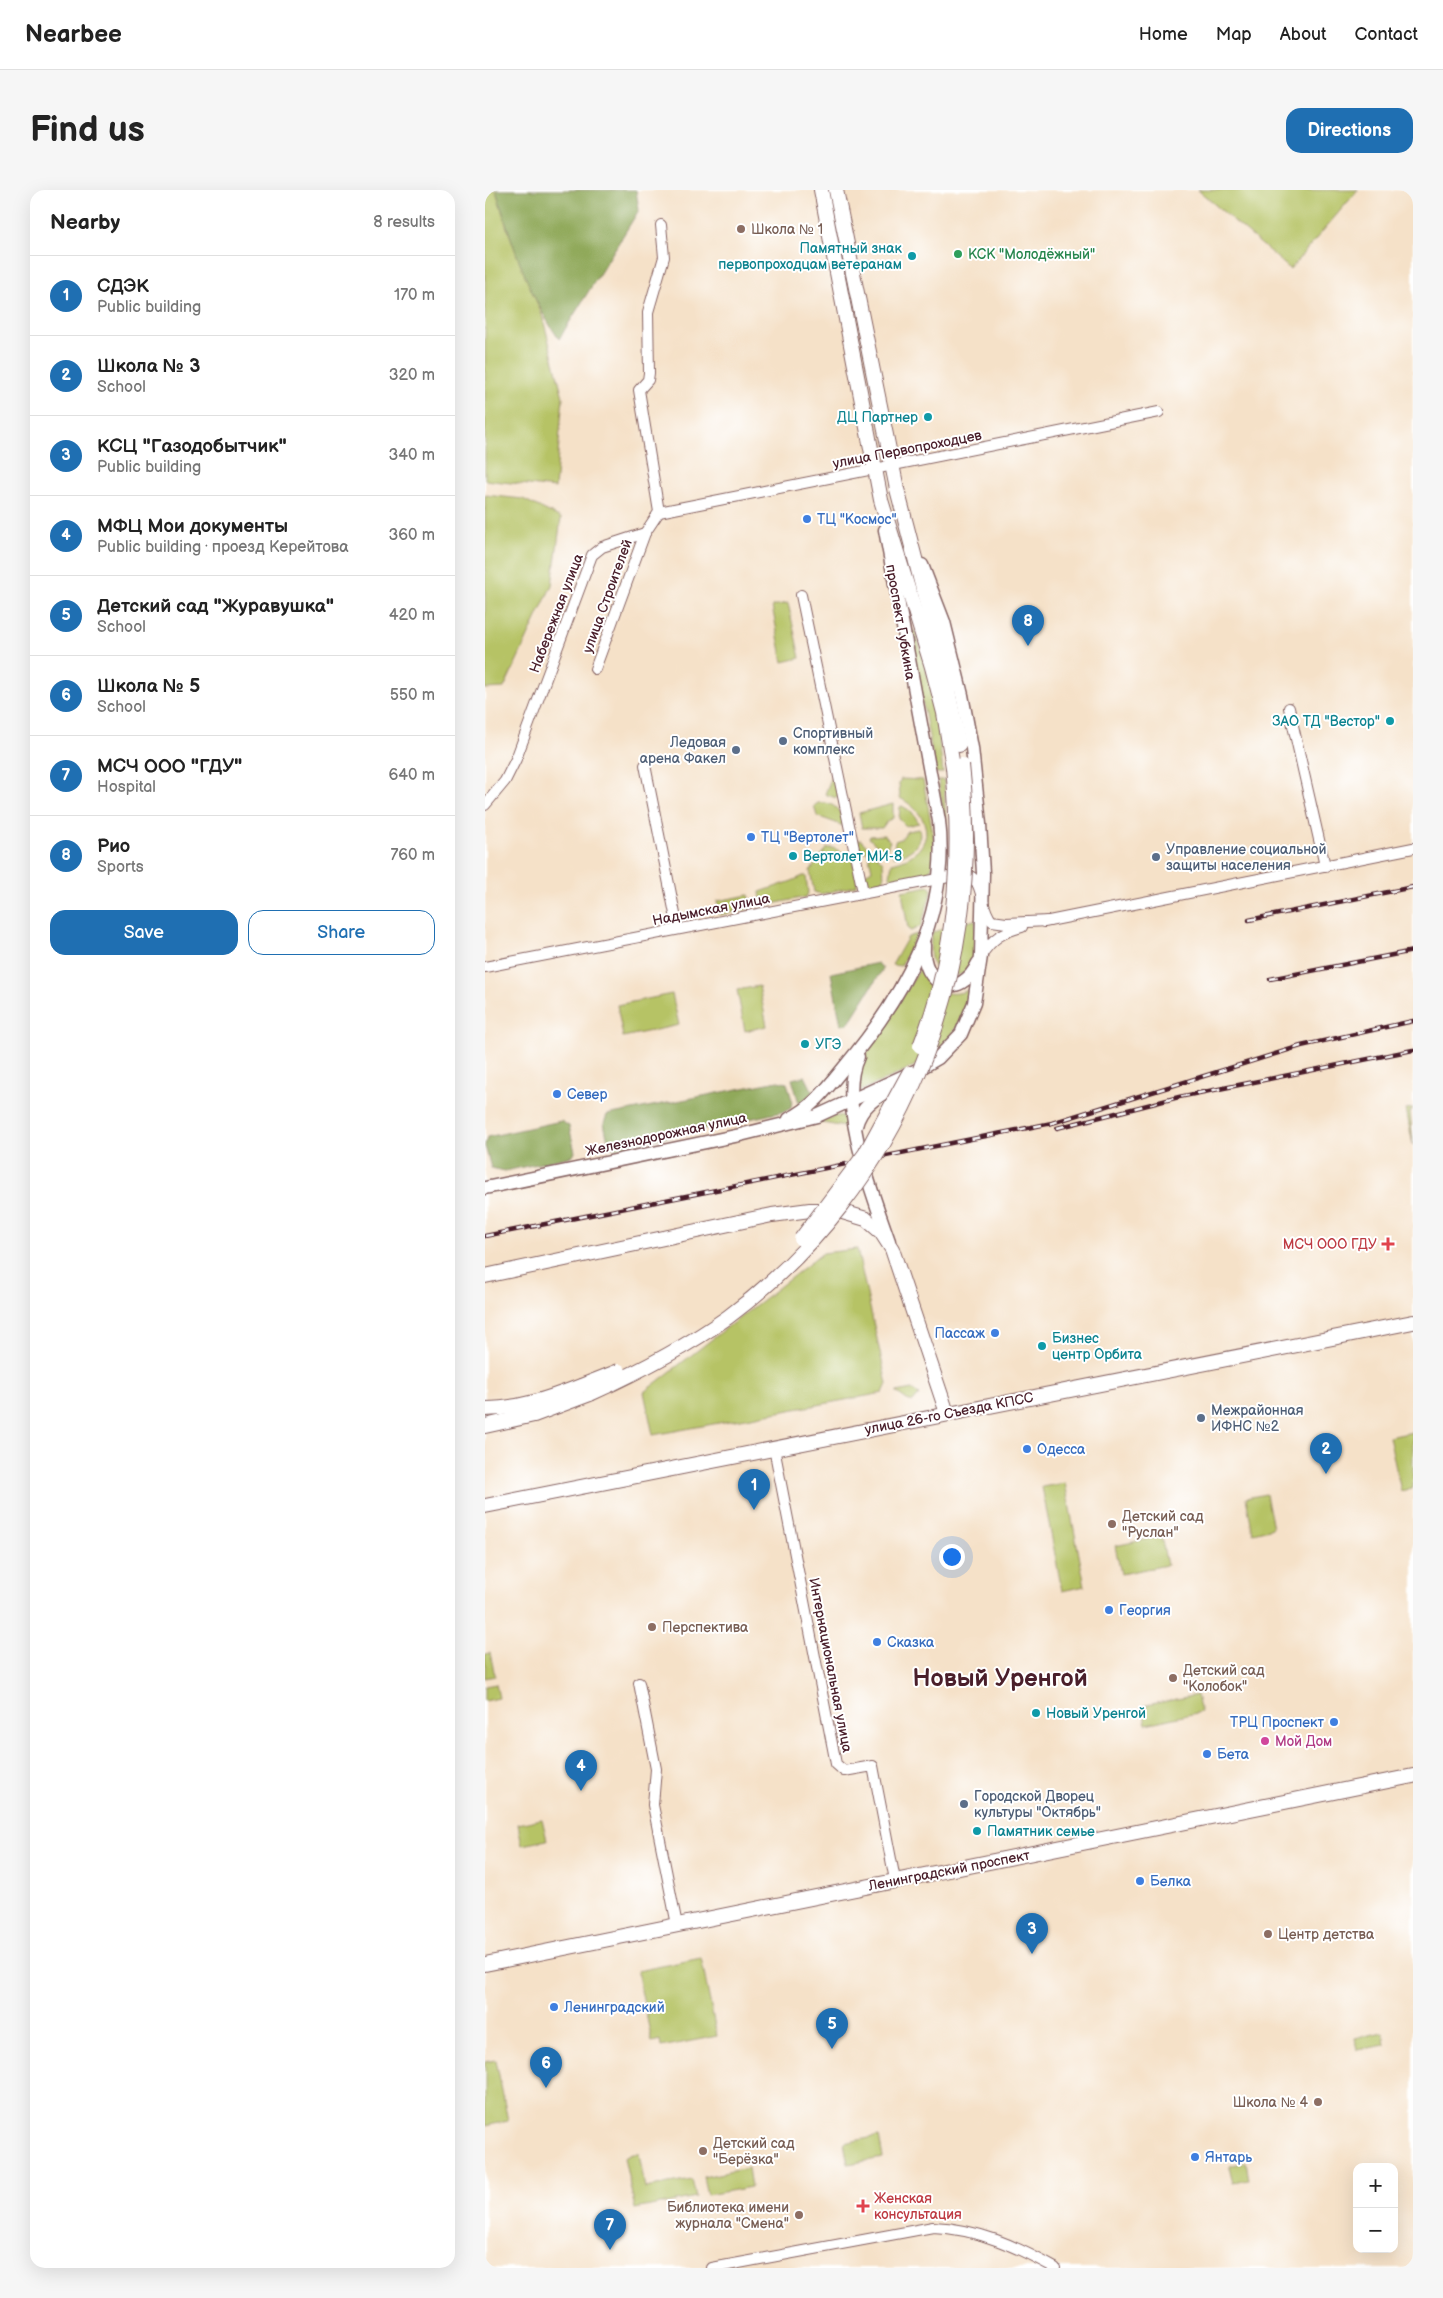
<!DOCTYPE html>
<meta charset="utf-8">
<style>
:root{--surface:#fff;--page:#f6f6f6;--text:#222;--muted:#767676;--line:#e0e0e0;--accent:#1f6fb2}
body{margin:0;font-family:"Balsamiq Sans",sans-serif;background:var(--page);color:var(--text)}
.controls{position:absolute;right:15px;bottom:15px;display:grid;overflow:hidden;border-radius:10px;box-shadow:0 5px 20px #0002}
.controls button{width:45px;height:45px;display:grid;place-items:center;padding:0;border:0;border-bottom:1px solid var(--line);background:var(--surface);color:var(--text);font:25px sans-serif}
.you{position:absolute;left:466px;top:1366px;width:18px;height:18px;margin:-12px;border:4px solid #fff;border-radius:50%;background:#1a73e8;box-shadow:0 0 0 8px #1a73e833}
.badge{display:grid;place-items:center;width:32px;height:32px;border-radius:50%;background:var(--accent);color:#fff;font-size:16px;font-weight:700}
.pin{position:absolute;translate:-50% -41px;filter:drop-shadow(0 1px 2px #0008)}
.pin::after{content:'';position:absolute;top:26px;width:18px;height:15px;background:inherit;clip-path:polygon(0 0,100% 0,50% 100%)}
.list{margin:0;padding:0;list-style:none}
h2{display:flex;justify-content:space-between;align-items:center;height:65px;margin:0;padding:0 20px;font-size:21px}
h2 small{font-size:16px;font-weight:400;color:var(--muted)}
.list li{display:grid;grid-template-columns:32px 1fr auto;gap:15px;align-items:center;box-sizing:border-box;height:80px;padding:0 20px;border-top:1px solid var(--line)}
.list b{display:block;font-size:19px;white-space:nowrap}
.list p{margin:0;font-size:16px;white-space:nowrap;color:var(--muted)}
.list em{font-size:16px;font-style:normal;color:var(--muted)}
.actions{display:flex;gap:10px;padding:15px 20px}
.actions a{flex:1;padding:11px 0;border:1px solid var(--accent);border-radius:15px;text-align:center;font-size:18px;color:var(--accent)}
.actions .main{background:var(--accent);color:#fff}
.map{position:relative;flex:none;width:928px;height:2078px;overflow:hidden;border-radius:15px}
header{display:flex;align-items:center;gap:30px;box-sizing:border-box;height:70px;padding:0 25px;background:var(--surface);border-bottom:1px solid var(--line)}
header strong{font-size:24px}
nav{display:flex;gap:28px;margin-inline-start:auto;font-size:18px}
.intro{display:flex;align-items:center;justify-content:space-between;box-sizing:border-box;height:120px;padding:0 30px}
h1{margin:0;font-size:35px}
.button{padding:12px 22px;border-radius:15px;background:var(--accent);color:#fff;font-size:18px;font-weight:700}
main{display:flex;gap:30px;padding:0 30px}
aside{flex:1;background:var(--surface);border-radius:15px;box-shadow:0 5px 20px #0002}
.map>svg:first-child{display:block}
.green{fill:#b6c365;stroke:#807148}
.forest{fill:#90a95a;stroke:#6d6442}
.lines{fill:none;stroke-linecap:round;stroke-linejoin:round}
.minor-casing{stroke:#866362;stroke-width:12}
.tertiary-casing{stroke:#866362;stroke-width:15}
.secondary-casing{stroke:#866362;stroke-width:16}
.minor{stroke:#fff;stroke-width:10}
.tertiary{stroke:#fff;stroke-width:12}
.secondary{stroke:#fff;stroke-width:14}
.rail-casing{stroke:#4a1f2b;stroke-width:4.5}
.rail{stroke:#fff;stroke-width:2.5;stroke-dasharray:8;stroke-linecap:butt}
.secondary-bridge-casing{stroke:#866362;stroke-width:16;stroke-linecap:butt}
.secondary-bridge{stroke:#fff;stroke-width:14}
.education-dot{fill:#8d6e63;stroke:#fff;stroke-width:2}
.leisure-dot{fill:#2e9e5b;stroke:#fff;stroke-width:2}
.culture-dot{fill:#0f9aa8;stroke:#fff;stroke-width:2}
.shop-dot{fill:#3f7fe0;stroke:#fff;stroke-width:2}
.service-dot{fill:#5c6f8a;stroke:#fff;stroke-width:2}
.health-dot{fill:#e0444e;stroke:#fff;stroke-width:2}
.hotel-dot{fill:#d1479c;stroke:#fff;stroke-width:2}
.labels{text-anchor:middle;stroke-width:4;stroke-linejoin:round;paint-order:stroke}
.education-label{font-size:14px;fill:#785e54;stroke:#fff;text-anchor:start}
.culture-label{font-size:14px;fill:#0d838f;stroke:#fff;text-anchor:start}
.leisure-label{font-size:14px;fill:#27864d;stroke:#fff;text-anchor:start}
.street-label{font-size:14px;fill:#4a1f2b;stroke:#fff}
.shop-label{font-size:14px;fill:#366cbe;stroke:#fff;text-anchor:start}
.service-label{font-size:14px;fill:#4e5e75;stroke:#fff;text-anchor:start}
.health-label{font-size:14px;fill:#be3a42;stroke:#fff;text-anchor:end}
.hotel-label{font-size:14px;fill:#b23c85;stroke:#fff;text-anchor:start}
.town-label{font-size:24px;font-weight:bold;fill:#4a1f2b;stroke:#fff}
</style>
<header>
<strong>Nearbee</strong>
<nav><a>Home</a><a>Map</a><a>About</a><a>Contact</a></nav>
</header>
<div class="intro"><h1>Find us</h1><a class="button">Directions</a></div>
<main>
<aside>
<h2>Nearby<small>8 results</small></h2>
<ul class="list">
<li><span class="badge">1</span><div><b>СДЭК</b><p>Public building</p></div><em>170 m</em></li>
<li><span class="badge">2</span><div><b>Школа № 3</b><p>School</p></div><em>320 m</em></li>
<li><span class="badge">3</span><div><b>КСЦ &quot;Газодобытчик&quot;</b><p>Public building</p></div><em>340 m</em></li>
<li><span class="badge">4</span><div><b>МФЦ Мои документы</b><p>Public building · проезд Керейтова</p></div><em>360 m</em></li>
<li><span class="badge">5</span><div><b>Детский сад &quot;Журавушка&quot;</b><p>School</p></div><em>420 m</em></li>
<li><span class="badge">6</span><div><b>Школа № 5</b><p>School</p></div><em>550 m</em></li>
<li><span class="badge">7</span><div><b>МСЧ ООО &quot;ГДУ&quot;</b><p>Hospital</p></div><em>640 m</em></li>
<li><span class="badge">8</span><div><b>Рио</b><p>Sports</p></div><em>760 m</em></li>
</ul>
<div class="actions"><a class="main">Save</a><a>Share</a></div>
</aside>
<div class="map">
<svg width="928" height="2078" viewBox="0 0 928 2078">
<rect width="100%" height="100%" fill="#fff"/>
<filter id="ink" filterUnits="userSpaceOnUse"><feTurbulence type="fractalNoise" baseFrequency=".02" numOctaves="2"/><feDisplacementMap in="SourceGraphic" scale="10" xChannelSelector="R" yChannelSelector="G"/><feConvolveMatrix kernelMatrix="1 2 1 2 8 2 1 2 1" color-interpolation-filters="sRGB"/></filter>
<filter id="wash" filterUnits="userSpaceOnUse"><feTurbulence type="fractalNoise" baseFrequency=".0096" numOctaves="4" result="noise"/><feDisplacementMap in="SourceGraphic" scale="20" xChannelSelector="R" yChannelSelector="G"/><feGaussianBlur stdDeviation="1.12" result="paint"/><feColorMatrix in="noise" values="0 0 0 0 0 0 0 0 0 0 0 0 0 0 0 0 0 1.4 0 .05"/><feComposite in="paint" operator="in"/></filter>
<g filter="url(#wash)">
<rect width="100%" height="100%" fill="#f5e1c8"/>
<!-- green -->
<g class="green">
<path d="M0,0h11l11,38 35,87 21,82 -8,91 -70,-8z"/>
<path d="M713,0h160l-68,79z"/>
<path d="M0,305l38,4 38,19 -9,67 -48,103 -19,1z"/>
<path d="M303,413l12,55 -17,4 -11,-56z"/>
<path d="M430,441c16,45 23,94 28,142h-7l-26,-136 1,-5z"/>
<path d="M347,586h2l5,20 -3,2 -11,-4z"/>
<path d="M416,589l22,1 11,58 1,14 -4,18 -10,5 -27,6 -4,-4 2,-14c42,-9 45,-45 8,-65l-1,-15z"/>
<path d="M453,590h6l2,49z"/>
<path d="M333,613c16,-2 24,8 26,23l-27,-10 -3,-10z"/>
<path d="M408,614v14l-6,3 -5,7h-20l-3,-15z"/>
<path d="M417,616l10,6 7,11 -13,3 -7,-7 1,-12z"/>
<path d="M434,639c5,16 -12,27 -26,27l2,-15 6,-2 6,-8z"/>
<path d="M399,645l6,6 -5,12 -16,-15 1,-2z"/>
<path d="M372,650h4l22,22 1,17 -2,4 -11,1 -6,-8v-2l7,-4 -4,-19 -8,1z"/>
<path d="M342,658h6l19,8 5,27 -2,3 -34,8 -7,-2 -4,-21z"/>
<path d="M318,686h3l2,17 -2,4 -44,9 -2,-14 32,-11z"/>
<path d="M444,696l3,4 -11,36 -10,5 -3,-2 -6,-38z"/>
<path d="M264,705l3,10 -2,4 -31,6 -2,-14z"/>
<path d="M489,730l2,1 -3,41 -8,11c-32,11 -40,-15 -32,-41z"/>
<path d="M432,744l-16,32 -9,-1 16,-28z"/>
<path d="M435,779c15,18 23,32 51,20 1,7 -4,15 -7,22 -17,48 -61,60 -104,80l-3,-4 3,-21 9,-16z"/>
<path d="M274,796l8,40 -22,5 -8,-41z"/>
<path d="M187,804l7,31 -56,12 -6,-32z"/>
<path d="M928,918l-3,4 3,33 -7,-36z"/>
<path d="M350,926c9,0 14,3 14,12l-31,-6z"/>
<path d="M372,1059l30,135 -4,9 -230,42 -9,-43 179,-139z"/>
<path d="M427,1199l7,6 -6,7 -6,-2 -11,-8z"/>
<path d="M928,1242v56l-12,3 -12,-54z"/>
<path d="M580,1293l20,103 -23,5 -20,-104z"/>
<path d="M781,1304l7,34 -20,5 -7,-35z"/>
<path d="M676,1346l6,29 -46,9 -6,-28z"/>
<path d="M5,1463l5,23 -10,2v-24z"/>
<path d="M11,1494l3,14 -14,3v-15z"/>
<path d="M712,1505l4,17 -55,12 -4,-18z"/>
<path d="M57,1629l5,21 -25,5 -4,-21z"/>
<path d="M216,1768l16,78 -56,11 -1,-7 -8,2 -15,-71z"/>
<path d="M898,1842l2,13 -28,5 -2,-12z"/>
<path d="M11,1870l12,61 -23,5v-64z"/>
<path d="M394,1946l4,22 -35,6 -4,-21z"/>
<path d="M147,1964h7l6,34 47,-8 4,17 -61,12 -11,-51z"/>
<path d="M761,1972l3,18 -16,3 -4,-17z"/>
<path d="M263,1978l3,19 -44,8 -4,-18z"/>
</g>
<!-- forest -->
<g class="forest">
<path d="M11,0h140l3,20 -80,129c-31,-44 -48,-98 -63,-149z"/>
<path d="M393,773l5,6 -35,55 -7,1 -10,-52z"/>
<path d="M320,886l8,16 -10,10 -4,1 -7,-24z"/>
<path d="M293,891l9,2 5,17 -1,8 -5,3 -170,37 -7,-1 -5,-24 3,-8z"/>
<path d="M76,931l8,5 6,26 -2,4 -68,15 -14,-3 -6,-22 2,-9z"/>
</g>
</g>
<g filter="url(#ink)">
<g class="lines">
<!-- minor casing -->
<g class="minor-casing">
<g id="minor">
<path d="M174,322l500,-100"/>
<path d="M316,405l62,297"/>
<path d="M110,479l50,-136 14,-21 -20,-122 9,-10 1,-7 -1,-61 16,-55 -3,-32"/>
<path d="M804,518l36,158"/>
<path d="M160,575l33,164"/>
<path d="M0,615l20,-24 11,-22 76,-204 10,-8 43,-14"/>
<path d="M559,732l369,-74"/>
<path d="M496,766c11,-18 22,-24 41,-29"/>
<path d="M0,777l479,-93c21,3 15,34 28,47l14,2 43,-2"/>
<path d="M289,1258l62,316 8,7 29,-5 22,114"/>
<path d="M154,1493l17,86 -3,36 24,120"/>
<path d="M227,2078l221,-41c45,2 83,19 122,41"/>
</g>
</g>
<!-- tertiary casing -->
<g class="tertiary-casing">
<g id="tertiary">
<path d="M439,755c-3,41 36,57 54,18"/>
<path d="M373,867c-22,44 15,138 31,184"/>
<path d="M304,929c25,-12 40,-33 57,-54 58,-69 104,-151 93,-244l-54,-291"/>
<path d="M371,936c4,-18 19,-28 34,-37"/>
<path d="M0,998l255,-53 77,-19 102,-47 19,-11 23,-24 13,-31 7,-47 2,-83 -3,-49 -8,-76 -10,-53 -18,-73 -22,-57"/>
</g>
</g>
<!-- secondary casing -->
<g class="secondary-casing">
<g id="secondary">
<path d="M336,0l60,310 51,167 12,46 9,54"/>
<path d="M351,0l61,299 47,181 15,75"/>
<path d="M0,1086l287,-61 38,-5h26l30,9 15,13 11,17 55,164"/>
<path d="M0,1219c34,0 65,-11 96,-23"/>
<path d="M0,1236l49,-11 56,-21"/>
<path d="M0,1316l928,-184"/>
<path d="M0,1774l928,-188"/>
</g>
</g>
<!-- minor -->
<use href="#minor" class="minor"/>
<!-- tertiary -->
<use href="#tertiary" class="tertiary"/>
<!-- secondary -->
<use href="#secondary" class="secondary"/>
<!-- rail casing -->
<g class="rail-casing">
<g id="rail">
<path d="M764,730l164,-33"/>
<path d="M785,789l143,-28"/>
<path d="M572,938l122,-31 234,-47"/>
<path d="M0,1046l567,-113 249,-77 112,-25"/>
</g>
</g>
<!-- rail -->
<use href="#rail" class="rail"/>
<!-- secondary-bridge casing -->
<g class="secondary-bridge-casing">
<g id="secondary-bridge">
<path d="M435,856c35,-87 42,-186 33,-279"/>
<path d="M316,1049l64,-85 44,-81"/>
<path d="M96,1196l38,-15"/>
<path d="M105,1204c48,-22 95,-46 138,-77 173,-129 258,-339 234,-552"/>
</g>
</g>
<!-- secondary-bridge -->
<use href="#secondary-bridge" class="secondary-bridge"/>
</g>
</g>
<!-- markers -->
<g class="education-dot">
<circle cx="256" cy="39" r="5"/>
<circle cx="627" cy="1334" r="5"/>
<circle cx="167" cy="1437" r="5"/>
<circle cx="688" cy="1488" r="5"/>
<circle cx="783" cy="1744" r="5"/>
<circle cx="833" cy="1912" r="5"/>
<circle cx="218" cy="1961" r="5"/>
<circle cx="314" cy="2025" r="5"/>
</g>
<circle class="leisure-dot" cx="473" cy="64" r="5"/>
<g class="culture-dot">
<circle cx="427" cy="66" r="5"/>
<circle cx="443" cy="227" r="5"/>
<circle cx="905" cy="531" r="5"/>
<circle cx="308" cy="666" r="5"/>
<circle cx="320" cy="854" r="5"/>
<circle cx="557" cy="1156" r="5"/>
<circle cx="551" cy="1523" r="5"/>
<circle cx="492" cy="1641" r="5"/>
</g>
<g class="shop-dot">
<circle cx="322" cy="329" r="5"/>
<circle cx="266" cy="647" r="5"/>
<circle cx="72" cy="904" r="5"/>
<circle cx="510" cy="1143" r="5"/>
<circle cx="542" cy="1259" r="5"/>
<circle cx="624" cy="1420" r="5"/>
<circle cx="392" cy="1452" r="5"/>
<circle cx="849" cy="1532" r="5"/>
<circle cx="722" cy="1564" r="5"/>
<circle cx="655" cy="1691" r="5"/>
<circle cx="69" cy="1817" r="5"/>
<circle cx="710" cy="1967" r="5"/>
</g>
<g class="service-dot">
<circle cx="298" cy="551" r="5"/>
<circle cx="251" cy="560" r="5"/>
<circle cx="671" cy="667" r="5"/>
<circle cx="716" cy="1228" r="5"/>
<circle cx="479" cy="1614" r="5"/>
</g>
<g class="health-dot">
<path d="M900.5 1046.5h5v5h5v5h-5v5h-5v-5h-5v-5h5z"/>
<path d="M375.5 2008.5h5v5h5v5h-5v5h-5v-5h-5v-5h5z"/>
</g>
<circle class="hotel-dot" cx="780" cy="1551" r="5"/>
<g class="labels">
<!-- education labels -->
<g class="education-label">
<text x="266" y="44">Школа № 1</text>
<text x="637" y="1331">Детский сад<tspan x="637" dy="16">"Руслан"</tspan></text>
<text x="177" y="1442">Перспектива</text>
<text x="698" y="1485">Детский сад<tspan x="698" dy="16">"Колобок"</tspan></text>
<text x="793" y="1749">Центр детства</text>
<text x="823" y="1917" text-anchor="end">Школа № 4</text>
<text x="228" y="1958">Детский сад<tspan x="228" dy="16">"Берёзка"</tspan></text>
<text x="304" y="2022" text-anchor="end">Библиотека имени<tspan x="304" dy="16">журнала "Смена"</tspan></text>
</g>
<!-- culture labels -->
<g class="culture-label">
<text x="417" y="63" text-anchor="end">Памятный знак<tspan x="417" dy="16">первопроходцам ветеранам</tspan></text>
<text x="433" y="232" text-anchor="end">ДЦ Партнер</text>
<text x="895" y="536" text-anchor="end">ЗАО ТД "Вестор"</text>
<text x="318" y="671">Вертолет МИ-8</text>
<text x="330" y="859">УГЭ</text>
<text x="567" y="1153">Бизнес<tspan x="567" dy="16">центр Орбита</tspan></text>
<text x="561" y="1528">Новый Уренгой</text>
<text x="502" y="1646">Памятник семье</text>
</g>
<!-- leisure labels -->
<g class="leisure-label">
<text x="483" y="69">КСК "Молодёжный"</text>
</g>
<!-- street labels -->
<g class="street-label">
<text transform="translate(422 259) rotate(-11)" y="5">улица Первопроходцев</text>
<text transform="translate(122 406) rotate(-70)" y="5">улица Строителей</text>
<text transform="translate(71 423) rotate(-69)" y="5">Набережная улица</text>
<text transform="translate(416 432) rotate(80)" y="5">проспект Губкина</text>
<text transform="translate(226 719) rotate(-11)" y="5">Надымская улица</text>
<text transform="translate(181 944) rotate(-12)" y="5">Железнодорожная улица</text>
<text transform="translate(464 1223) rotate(-11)" y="5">улица 26-го Съезда КПСС</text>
<text transform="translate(346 1475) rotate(79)" y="5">Интернациональная улица</text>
<text transform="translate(464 1680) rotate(-11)" y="5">Ленинградский проспект</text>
</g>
<!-- shop labels -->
<g class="shop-label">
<text x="332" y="334">ТЦ "Космос"</text>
<text x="276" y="652">ТЦ "Вертолет"</text>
<text x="82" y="909">Север</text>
<text x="500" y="1148" text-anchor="end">Пассаж</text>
<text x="552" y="1264">Одесса</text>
<text x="634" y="1425">Георгия</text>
<text x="402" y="1457">Сказка</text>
<text x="839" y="1537" text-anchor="end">ТРЦ Проспект</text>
<text x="732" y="1569">Бета</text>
<text x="665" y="1696">Белка</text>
<text x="79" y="1822">Ленинградский</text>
<text x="720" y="1972">Янтарь</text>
</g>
<!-- service labels -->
<g class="service-label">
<text x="308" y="548">Спортивный<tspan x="308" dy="16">комплекс</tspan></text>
<text x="241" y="557" text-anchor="end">Ледовая<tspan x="241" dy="16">арена Факел</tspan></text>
<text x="681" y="664">Управление социальной<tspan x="681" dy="16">защиты населения</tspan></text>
<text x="726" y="1225">Межрайонная<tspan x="726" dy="16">ИФНС №2</tspan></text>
<text x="489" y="1611">Городской Дворец<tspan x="489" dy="16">культуры "Октябрь"</tspan></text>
</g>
<!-- health labels -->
<g class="health-label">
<text x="892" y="1059">МСЧ ООО ГДУ</text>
<text x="389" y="2013" text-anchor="start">Женская<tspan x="389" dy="16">консультация</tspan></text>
</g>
<!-- hotel labels -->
<g class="hotel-label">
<text x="790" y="1556">Мой Дом</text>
</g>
<!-- town labels -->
<g class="town-label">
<text x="515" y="1496">Новый Уренгой</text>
</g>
</g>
</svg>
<div class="controls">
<button>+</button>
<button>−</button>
</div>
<div class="you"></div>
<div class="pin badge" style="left:269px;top:1320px">1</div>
<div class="pin badge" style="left:841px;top:1284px">2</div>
<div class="pin badge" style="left:547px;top:1764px">3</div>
<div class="pin badge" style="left:96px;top:1601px">4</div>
<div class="pin badge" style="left:347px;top:1859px">5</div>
<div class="pin badge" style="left:61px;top:1898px">6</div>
<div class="pin badge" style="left:125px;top:2060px">7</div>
<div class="pin badge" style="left:543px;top:456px">8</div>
</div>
</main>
